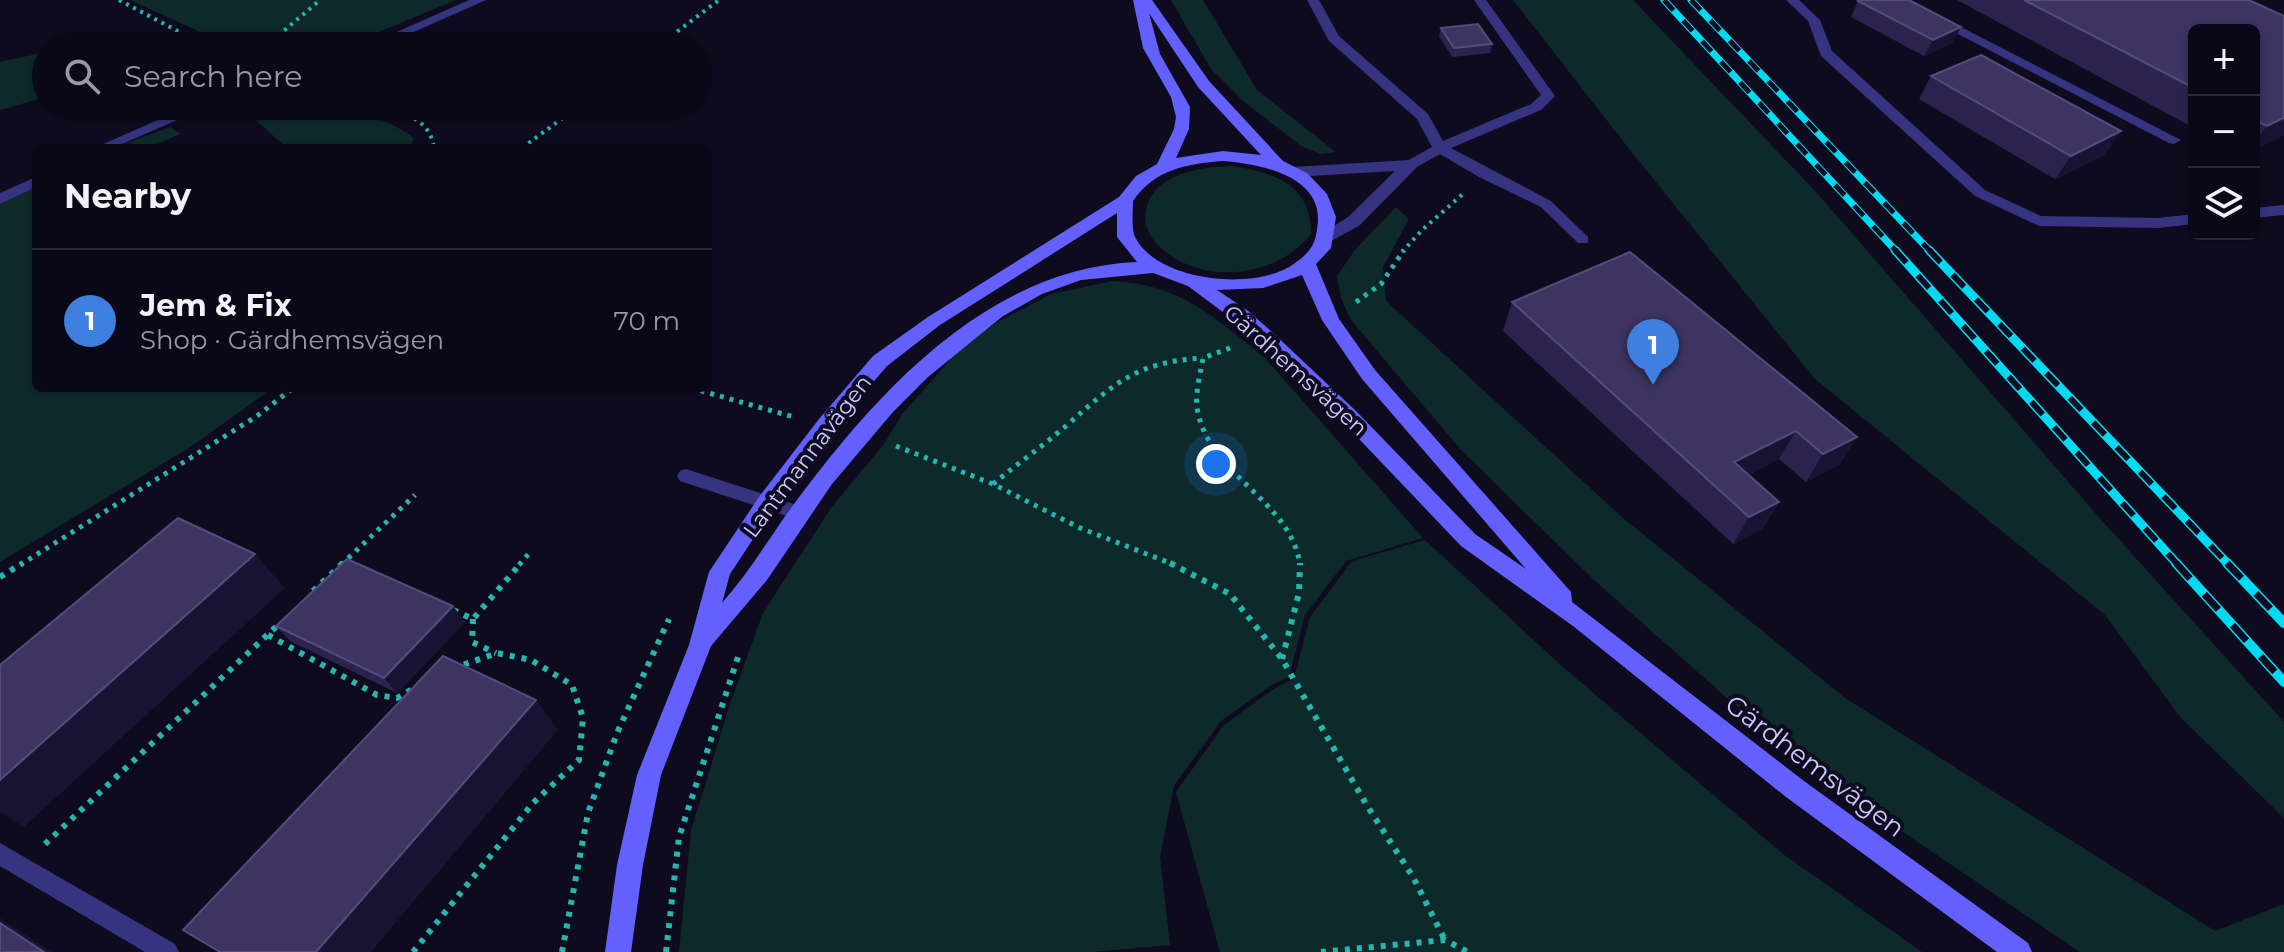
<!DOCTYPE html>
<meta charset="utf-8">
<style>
:root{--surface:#0a0817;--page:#181624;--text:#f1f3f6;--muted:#999aa1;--line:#2a2936;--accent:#00dbf4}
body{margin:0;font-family:Montserrat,sans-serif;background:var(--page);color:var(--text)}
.controls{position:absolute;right:24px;top:24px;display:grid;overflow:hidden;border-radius:12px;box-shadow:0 2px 6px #0004}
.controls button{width:72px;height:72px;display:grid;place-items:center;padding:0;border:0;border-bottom:2px solid var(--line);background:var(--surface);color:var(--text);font:40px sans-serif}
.you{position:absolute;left:1216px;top:464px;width:28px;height:28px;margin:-20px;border:6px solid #fff;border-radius:50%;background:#1a73e8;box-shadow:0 0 0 12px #1a73e833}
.badge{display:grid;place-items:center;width:52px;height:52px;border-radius:50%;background:var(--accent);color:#fff;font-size:26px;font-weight:700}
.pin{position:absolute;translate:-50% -66px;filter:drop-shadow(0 2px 4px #0008)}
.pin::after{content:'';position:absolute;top:42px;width:28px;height:24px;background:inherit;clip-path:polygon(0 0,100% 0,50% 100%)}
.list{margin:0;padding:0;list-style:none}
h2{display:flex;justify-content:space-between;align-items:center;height:104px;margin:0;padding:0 32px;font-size:34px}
h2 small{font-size:26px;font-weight:400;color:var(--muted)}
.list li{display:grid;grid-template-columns:52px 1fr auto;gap:24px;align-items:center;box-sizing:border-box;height:144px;padding:0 32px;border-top:2px solid var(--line)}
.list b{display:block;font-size:30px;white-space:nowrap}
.list p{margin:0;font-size:26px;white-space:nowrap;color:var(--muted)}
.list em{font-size:26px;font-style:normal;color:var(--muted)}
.icon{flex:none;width:44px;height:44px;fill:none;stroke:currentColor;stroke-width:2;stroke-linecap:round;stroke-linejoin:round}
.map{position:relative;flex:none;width:2284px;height:952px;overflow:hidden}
.search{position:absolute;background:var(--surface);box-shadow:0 2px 6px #0004;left:32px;top:32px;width:680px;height:88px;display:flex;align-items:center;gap:20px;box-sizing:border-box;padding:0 28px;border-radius:44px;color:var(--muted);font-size:30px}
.panel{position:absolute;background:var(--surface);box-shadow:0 2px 6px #0004;left:32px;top:144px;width:680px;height:248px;border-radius:12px}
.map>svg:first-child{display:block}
.green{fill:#0e2929}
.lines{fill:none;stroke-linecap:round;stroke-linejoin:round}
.path-far2{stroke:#25b7ae;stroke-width:4;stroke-dasharray:3 5;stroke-linecap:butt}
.path-far1{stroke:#25b7ae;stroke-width:5;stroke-dasharray:4 6;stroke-linecap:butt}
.path{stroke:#25b7ae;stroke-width:6;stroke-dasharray:5 7;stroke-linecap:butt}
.lane{fill:#363381;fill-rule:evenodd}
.street{fill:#363381;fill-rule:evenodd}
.secondary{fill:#6460ff;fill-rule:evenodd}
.rail-far2-casing{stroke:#00dbf4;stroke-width:7}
.rail-far1-casing{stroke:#00dbf4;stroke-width:9}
.rail-casing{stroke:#00dbf4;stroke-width:10}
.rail-far2{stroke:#0e0b1f;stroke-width:5;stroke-dasharray:14;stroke-linecap:butt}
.rail-far1{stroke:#0e0b1f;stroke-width:6;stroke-dasharray:17;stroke-linecap:butt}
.rail{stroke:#0e0b1f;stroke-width:7;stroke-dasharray:21;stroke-linecap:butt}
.wall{fill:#2b234e}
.shaded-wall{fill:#181233}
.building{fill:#3d3461;stroke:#544c7a;stroke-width:2}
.labels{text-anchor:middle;stroke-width:8;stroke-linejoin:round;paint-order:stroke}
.street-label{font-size:22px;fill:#cfc9ff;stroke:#0e0b1f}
.near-street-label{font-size:26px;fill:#cfc9ff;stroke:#0e0b1f}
</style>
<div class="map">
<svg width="2284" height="952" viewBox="0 0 2284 952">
<rect width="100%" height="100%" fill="#0e0b1f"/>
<!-- green -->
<g class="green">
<path d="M130,0h326l-111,46h-114z"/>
<path d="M1171,0h32l54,90 79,62 -15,2 -20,-8 -59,-46 -31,-31z"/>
<path d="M1513,0h120l183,192 288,331 180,199v96l-103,-100 -76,-103 -290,-236 -189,-234z"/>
<path d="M111,38l63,1 20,7h-121z"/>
<path d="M46,52v45l-46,13v-48z"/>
<path d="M221,106c65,0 138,-9 193,32l-4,10h-123l-45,-40 -25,11 -9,-3z"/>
<path d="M171,127l9,7 -32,14h-35z"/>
<path d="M1232,166c42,6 80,19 79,68 -35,45 -113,53 -154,10 -8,-9 -14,-21 -11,-33 7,-38 55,-44 86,-45z"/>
<path d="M36,185v203h237l-81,58 -192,116v-359z"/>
<path d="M1396,207l13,12 -26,48 3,34 237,217 222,180 370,233 69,-27v48h-204l-189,-128 -164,-126 -133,-118 -133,-130 -110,-130 -10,-22 -4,-22 17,-25z"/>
<path d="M1113,281c67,3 101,36 151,76l159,181 -77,23 -41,54 -16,62 -19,9 -49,35 -47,65 -14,71 10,88 -78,7h-413l12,-122 39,-126 33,-91 68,-105 53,-64 19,-31 55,-62 36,-27 57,-30z"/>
<path d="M1425,540l139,128 219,186 139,98h-702l-44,-160 48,-67 51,-37 19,-9 16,-62 42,-56z"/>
</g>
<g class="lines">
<!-- path-far2 -->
<g class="path-far2">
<path d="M119,0l87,46"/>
<path d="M266,46l54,-46"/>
<path d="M658,46l61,-46"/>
<path d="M368,106c29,6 61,8 66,42"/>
<path d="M522,148l57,-42"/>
<path d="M1402,252l21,-23 40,-35"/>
</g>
<!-- path-far1 -->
<g class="path-far1">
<path d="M1356,302l25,-18 23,-34"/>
<path d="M1230,348l-27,10c-3,18 -9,38 -5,55 14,64 93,88 102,152"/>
<path d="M691,388l103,29"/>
<path d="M896,446l97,38 87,44 95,37"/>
<path d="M993,484c24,-20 50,-38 74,-59 48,-42 69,-63 136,-67"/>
<path d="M20,565l237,-149 36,-28"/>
<path d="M341,565l74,-70"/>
<path d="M519,565l13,-15"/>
</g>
<!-- path -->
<g class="path">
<path d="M1170,563l60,31 52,65 84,145 47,73 32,63"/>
<path d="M0,577l23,-14"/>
<path d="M313,591l30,-28"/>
<path d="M453,610l20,9 48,-56"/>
<path d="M473,619l-1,23 24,11"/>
<path d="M268,635l109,60 20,3 19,-11"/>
<path d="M1282,659l17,-66 1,-30"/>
<path d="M45,844l235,-221"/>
<path d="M413,952l120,-149 46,-43 4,-42 -11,-33 -41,-25 -34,-7 -40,14"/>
<path d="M562,952l26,-139 29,-80 52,-114"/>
<path d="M666,952l13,-115 61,-186"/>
<path d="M1321,952l124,-12 23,12"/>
</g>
<!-- lane -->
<g class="lane">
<path d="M469,0h17l-104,46h-17z"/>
<path d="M1307,0h12l20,36 89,78 15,27 88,-37 10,-9 -67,-95h12l69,96 -14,14 -90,38 100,53 37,36v6h-10l-37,-36 -62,-30 -39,-23 -25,14h-10v-6l27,-15 -15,-28 -88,-78z"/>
<path d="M1786,0h13l21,20 12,31 153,139 56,26 117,2 36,-4v10l-36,4 -119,-2 -64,-30 -154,-140 -13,-35z"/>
<path d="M1892,0h16l273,140 -7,4 -5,-1z"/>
<path d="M190,106h19l-96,42h-19z"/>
<path d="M36,177v10l-36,17v-11z"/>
<path d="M2284,205v10l-30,3v-10z"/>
<path d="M686,469l120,39 2,5 -2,5 -7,2 -119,-39 -3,-5 3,-5z"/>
<path d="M0,843l175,101 4,8h-34l-145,-86z"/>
</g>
<!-- street -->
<path class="street" d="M1410,160l8,5 -2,3 -56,57 -34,19 -8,-5 2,-4 28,-18 47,-46 -103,6 -8,-5 8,-5z"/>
<!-- secondary -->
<path class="secondary" d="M1133,0h19l57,81 74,80 24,12 20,21 9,23 -5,31 -15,16 23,55 36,51 196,222 1,10 232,179 224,162 4,9h-35l-211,-155 -213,-171 -112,-80 -119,-125 -83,-82 -71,-53 -35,-13 -72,7 -39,14 -39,22 -75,61 -35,35 -61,72 -65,96 -56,66 -50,129 -18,90 -12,87h-26l12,-87 20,-90 52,-130 20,-73 50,-75 60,-78 54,-63 55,-39 191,-120 17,-21 21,-12 17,-35 2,-12 -5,-20 -28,-49zM1149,13l49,74 63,68 -38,-4 -47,7 13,-29 1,-22 -30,-53zM1223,161c39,3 104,16 94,68 -2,17 -8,24 -22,34 -37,29 -138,19 -160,-26 -4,-9 -2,-26 -2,-36 22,-32 53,-37 90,-40zM1117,213v24l20,25c-149,6 -260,130 -343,242 -25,34 -44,67 -72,99l8,-29 43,-65 60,-80 54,-63 53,-41zM1302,275l20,45 40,59 164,190 -51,-35 -119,-123 -85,-80 -24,-21 -30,-20 46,-2z"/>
<!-- rail-far2 casing -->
<g class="rail-far2-casing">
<g id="rail-far2">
<path d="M1664,0l233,252"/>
<path d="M1691,0l240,252"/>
</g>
</g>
<!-- rail-far1 casing -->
<g class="rail-far1-casing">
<g id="rail-far1">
<path d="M1895,250l283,315"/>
<path d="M1929,250l300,315"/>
</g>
</g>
<!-- rail casing -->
<g class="rail-casing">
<g id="rail">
<path d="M2176,563l108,119"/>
<path d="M2227,563l57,60"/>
</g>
</g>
<!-- rail-far2 -->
<use href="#rail-far2" class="rail-far2"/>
<!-- rail-far1 -->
<use href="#rail-far1" class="rail-far1"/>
<!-- rail -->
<use href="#rail" class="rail"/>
</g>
<!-- wall -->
<g class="wall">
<path d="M1957,0h292l35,16v119l-30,15v-120h-60v98z"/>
<path d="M1858,1l103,26 -9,16 -28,13 -73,-39z"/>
<path d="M1441,28l51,16 -2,9 -38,4 -13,-21z"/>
<path d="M1931,76l190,55 -17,24 -49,24 -136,-80z"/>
<path d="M1512,302l345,135 -18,28 -33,17 -27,-23 -30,16 30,27 -17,27 -29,15 -230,-213z"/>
<path d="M453,606l12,16 -68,71 -107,-52 -14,-15z"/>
</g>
<!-- shaded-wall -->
<g class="shaded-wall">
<path d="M1961,27l-9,16 -28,13 9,-16z"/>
<path d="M2284,118v17l-30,15v-7l13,-17z"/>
<path d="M2121,131l-17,24 -49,24 16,-23z"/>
<path d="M1796,431l-17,28 -60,31 15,-28z"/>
<path d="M1857,437l-18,28 -33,17 17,-28z"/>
<path d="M1779,502l-17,27 -29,15 16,-27z"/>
<path d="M255,554l30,34 -261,239 -24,-15v-32z"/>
<path d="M453,606l12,16 -68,71 -13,-15z"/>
<path d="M536,700l22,30 -187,222h-55z"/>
<path d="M0,918l52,34h-8l-44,-29z"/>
</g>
<!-- building -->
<g class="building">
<path d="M1860,0h49l52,27 -28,13 -75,-39z"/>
<path d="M2024,0h225l35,16v102l-17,8 -13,-6v-90h-60v58z"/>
<path d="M1478,24l14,20 -38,4 -13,-20z"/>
<path d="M1981,55l140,76 -50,25 -140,-80z"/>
<path d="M1630,252l227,185 -34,17 -27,-23 -62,31 45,40 -30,15 -237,-215z"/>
<path d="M178,518l77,36 -255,226v-115z"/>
<path d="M347,559l106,47 -69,72 -108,-52z"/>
<path d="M443,656l93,44 -220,252h-96l-37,-22z"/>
<path d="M0,923l44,29h-44z"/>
</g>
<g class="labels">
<!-- street labels -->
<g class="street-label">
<text transform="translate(1296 370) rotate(42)" y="8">Gärdhemsvägen</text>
<text transform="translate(807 456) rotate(-53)" y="8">Lantmannavägen</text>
</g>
<!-- near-street labels -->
<g class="near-street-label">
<text transform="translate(1815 766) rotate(37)" y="9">Gärdhemsvägen</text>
</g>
</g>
</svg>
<div class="controls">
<button>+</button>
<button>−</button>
<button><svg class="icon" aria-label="layers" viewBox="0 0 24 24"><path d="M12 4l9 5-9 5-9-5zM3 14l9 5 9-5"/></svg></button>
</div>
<div class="you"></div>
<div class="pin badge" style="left:1653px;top:385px;background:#3f7fe0">1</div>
<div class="search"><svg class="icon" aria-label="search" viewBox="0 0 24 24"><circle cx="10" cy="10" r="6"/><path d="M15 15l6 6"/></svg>Search here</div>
<section class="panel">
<h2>Nearby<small></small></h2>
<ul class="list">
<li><span class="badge" style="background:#3f7fe0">1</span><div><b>Jem &amp; Fix</b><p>Shop · Gärdhemsvägen</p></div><em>70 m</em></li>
</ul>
</section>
</div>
